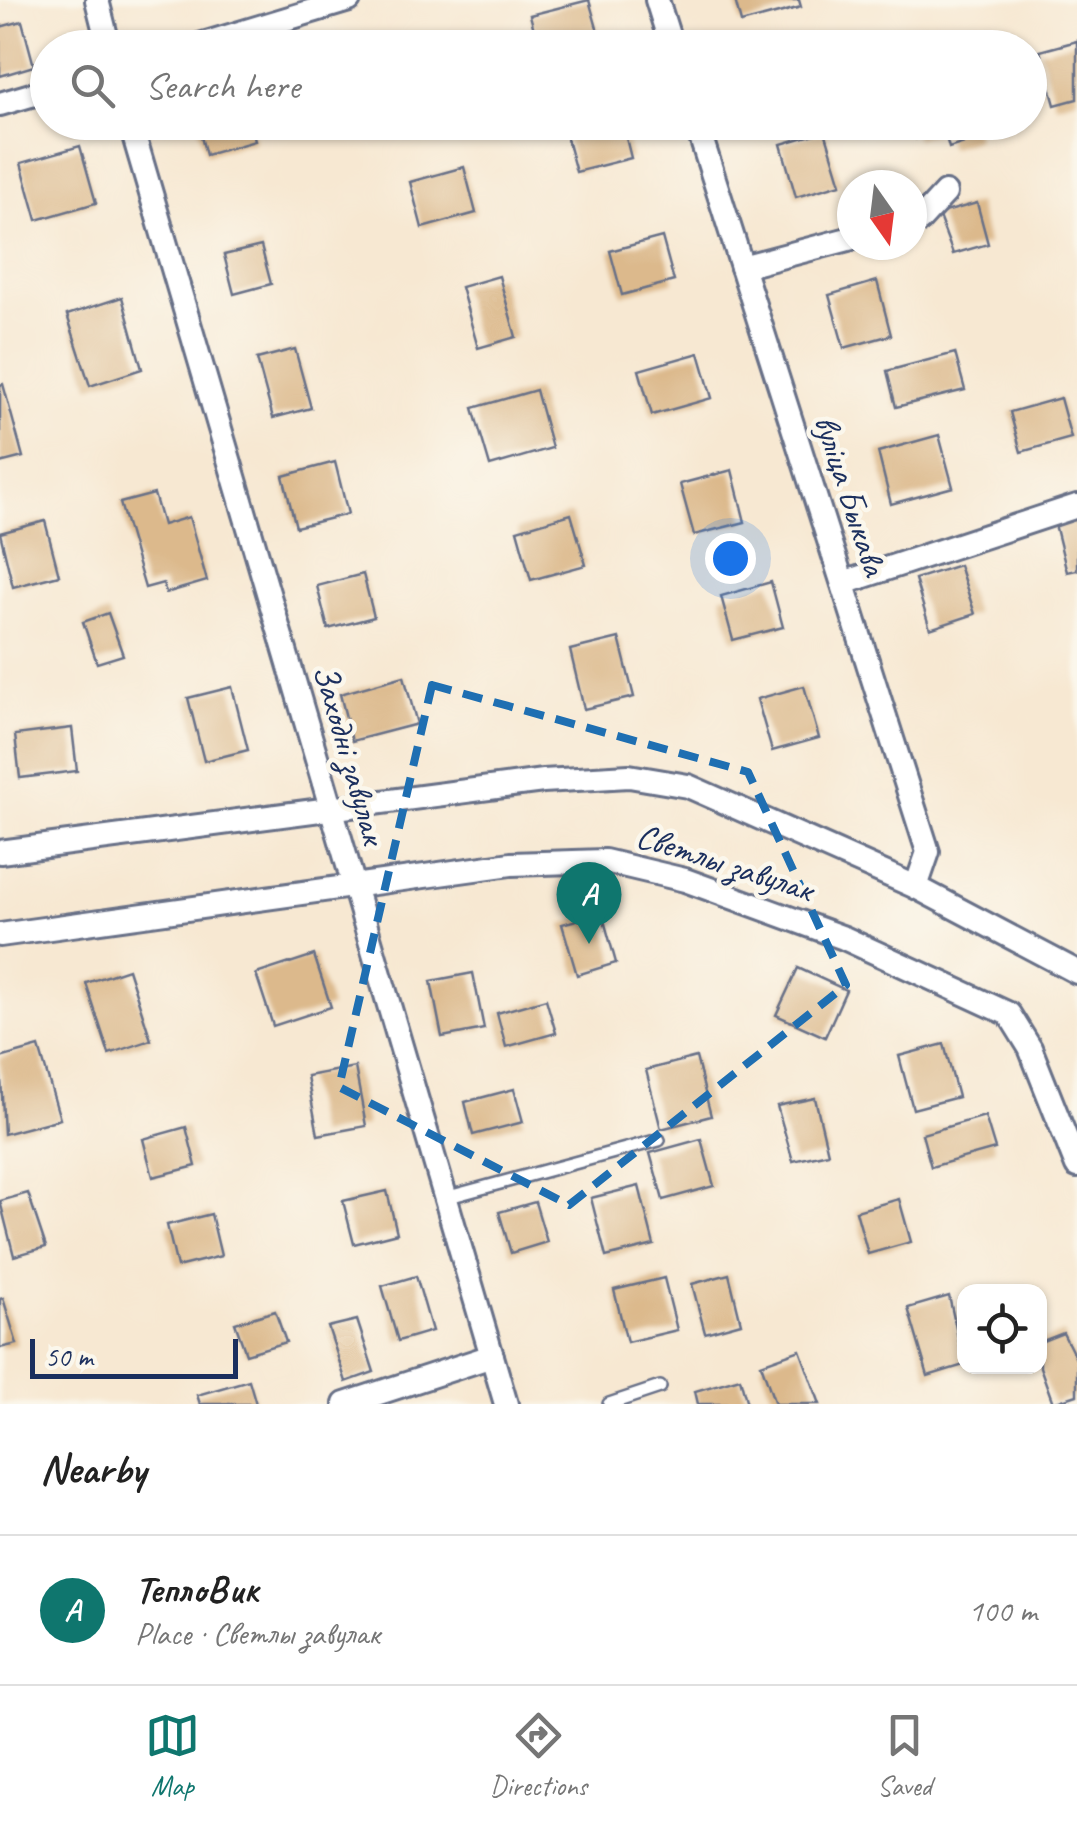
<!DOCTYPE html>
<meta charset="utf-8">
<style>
:root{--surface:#fff;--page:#f6f6f6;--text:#222;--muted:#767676;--line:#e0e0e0;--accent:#0f766e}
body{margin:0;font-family:Caveat,sans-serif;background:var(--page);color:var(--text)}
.controls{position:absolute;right:30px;bottom:30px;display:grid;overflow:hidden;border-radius:20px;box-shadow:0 2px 8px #0004}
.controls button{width:90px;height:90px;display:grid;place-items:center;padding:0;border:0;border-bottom:2px solid var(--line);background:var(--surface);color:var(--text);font:50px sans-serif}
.compass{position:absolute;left:837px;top:170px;width:90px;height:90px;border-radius:50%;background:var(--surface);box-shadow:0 2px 8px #0004;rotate:166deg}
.scale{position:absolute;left:30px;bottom:25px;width:208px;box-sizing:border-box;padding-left:10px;border:5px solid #1b2f5e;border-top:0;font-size:28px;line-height:35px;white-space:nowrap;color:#1b2f5e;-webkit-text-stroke:8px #fbf7ec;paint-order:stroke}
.you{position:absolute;left:730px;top:558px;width:35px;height:35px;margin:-25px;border:8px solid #fff;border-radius:50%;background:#1a73e8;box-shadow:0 0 0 15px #1a73e833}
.badge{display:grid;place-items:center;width:65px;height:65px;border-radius:50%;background:var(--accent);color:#fff;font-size:32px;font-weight:700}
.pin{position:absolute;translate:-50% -82px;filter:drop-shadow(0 2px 5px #0008)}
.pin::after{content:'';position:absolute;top:52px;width:35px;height:30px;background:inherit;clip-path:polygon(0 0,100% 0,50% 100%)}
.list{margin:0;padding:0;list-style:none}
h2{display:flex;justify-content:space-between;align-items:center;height:130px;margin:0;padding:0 40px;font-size:42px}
h2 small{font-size:32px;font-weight:400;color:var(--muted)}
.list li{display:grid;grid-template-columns:65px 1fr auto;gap:30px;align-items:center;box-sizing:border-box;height:150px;padding:0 40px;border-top:2px solid var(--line)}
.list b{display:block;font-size:38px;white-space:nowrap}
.list p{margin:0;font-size:32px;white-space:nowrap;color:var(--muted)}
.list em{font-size:32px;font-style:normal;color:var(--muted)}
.icon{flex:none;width:55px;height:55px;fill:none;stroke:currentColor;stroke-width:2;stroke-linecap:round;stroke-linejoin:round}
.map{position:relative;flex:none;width:1077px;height:1404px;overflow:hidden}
.search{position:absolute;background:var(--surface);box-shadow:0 2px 8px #0004;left:30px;right:30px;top:30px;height:110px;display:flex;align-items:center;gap:25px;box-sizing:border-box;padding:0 35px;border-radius:55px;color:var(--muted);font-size:38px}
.sheet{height:280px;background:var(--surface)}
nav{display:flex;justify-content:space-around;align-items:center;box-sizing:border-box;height:140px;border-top:2px solid var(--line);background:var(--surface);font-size:28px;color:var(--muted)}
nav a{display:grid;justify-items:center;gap:5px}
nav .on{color:var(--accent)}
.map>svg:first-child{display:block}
.building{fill:#dcb98c}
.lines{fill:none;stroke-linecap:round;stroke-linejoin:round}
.lane-casing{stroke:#687087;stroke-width:16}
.street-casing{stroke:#687087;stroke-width:28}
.lane{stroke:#fff;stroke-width:11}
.street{stroke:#fff;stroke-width:22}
.marked{fill:none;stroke:#1f6fb2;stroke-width:8;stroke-dasharray:20 12;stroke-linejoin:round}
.labels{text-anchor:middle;stroke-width:9;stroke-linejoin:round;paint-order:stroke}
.street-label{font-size:35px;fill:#1b2f5e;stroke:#fbf7ec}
</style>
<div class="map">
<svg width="1077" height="1404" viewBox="0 0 1077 1404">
<rect width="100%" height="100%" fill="#fbf7ec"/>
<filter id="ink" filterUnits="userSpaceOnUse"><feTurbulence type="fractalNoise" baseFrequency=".01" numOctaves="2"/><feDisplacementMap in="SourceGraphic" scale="20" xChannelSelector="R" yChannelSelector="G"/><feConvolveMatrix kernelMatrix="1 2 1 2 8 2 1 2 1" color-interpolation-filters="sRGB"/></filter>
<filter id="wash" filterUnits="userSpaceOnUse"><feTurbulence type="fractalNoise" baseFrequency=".0048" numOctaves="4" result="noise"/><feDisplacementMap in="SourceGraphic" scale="40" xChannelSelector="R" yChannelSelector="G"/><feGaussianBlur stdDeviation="2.25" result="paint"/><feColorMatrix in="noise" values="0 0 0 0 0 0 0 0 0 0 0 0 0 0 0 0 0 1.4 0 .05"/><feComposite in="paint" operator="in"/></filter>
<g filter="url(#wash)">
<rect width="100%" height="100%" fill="#f7e8d2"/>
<g id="blocks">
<!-- building -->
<g class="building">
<path d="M589,0l13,46 -63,2 -9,-33z"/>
<path d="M735,0h64l2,7 -60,16z"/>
<path d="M22,21l12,45 -34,10v-49z"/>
<path d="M907,37l3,11h-36v-2z"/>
<path d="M1077,41v58l-22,6 -15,-54z"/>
<path d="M197,122h53l5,19 -49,14z"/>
<path d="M601,122h21l9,36 -55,14 -11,-40z"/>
<path d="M911,122h62l4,17 -28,9 -5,-18 -28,9z"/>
<path d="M825,131l16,53 -45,13 -15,-53z"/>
<path d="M80,146l16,57 -59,17 -16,-57z"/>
<path d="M464,167l12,46 -54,15 -12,-46z"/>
<path d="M977,203l11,41 -35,10 -15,-40z"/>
<path d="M662,237l12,44 -52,14 -12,-44z"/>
<path d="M261,246l10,38 -37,10 -10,-39z"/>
<path d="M499,276l17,61 -38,11 -17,-61z"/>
<path d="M877,281l14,54 -47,13 -15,-53z"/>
<path d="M122,297l20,72 -52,17 -23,-71z"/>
<path d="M295,349l16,59 -38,10 -16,-59z"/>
<path d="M699,353l13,45 -60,17 -13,-45z"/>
<path d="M955,353l10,37 -69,17 -9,-36z"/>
<path d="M3,384l20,73 -23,6v-78z"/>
<path d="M536,390l16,58 -62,18 -17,-58z"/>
<path d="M1060,398l11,40 -50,14 -11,-40z"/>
<path d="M939,435l14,52 -62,17 -13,-52z"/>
<path d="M335,462l13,52 -52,13 -13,-51z"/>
<path d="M732,470l13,52 -51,13 -14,-51z"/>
<path d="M154,494l9,31 26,-8 18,64 -41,12 -3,-10 -18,5 -25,-85z"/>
<path d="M571,514l15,51 -55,15 -14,-50z"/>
<path d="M1077,519v51l-10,2 -12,-48z"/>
<path d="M45,521l14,54 -46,12 -13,-54z"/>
<path d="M959,565l16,49 -45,15 -15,-50z"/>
<path d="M363,574l11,43 -46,12 -11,-43z"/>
<path d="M771,582l12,45 -50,13 -12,-44z"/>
<path d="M108,613l15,42 -26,8 -14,-41z"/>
<path d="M619,638l15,59 -50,12 -14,-59z"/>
<path d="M404,676l13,48 -65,17 -12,-47z"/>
<path d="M804,686l15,52 -47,13 -15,-52z"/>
<path d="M232,687l16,63 -44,11 -16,-63z"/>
<path d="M72,728l5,43 -57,7 -5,-43z"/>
<path d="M602,913l14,50 -39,12 -15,-51z"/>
<path d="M314,955l17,52 -58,19 -17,-52z"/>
<path d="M798,968l48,22 -21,47 -49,-22z"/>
<path d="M128,969l23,71 -42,14 -23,-71z"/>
<path d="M473,973l11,56 -42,8 -11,-56z"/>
<path d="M546,999l10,34 -50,14 -9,-34z"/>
<path d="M944,1044l14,53 -45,12 -14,-53z"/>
<path d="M39,1047l21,72 -56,15 -4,-76z"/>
<path d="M696,1057l15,59 -50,13 -15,-59z"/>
<path d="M355,1067l11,59 -48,9 -11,-59z"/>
<path d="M514,1089l9,33 -50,13 -8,-33z"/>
<path d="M815,1098l13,55 -35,8 -16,-55z"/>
<path d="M985,1116l10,33 -64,18 -9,-33z"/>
<path d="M186,1127l10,39 -43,11 -10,-38z"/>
<path d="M701,1139l13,47 -51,14 -13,-47z"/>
<path d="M639,1186l15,59 -48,12 -15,-59z"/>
<path d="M387,1191l10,42 -43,11 -11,-43z"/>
<path d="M28,1193l18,54 -32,9 -14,-55z"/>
<path d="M899,1199l12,43 -43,12 -12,-43z"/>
<path d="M535,1202l12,40 -36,11 -12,-41z"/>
<path d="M211,1214l10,42 -44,11 -10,-42z"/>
<path d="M729,1274l12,49 -36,10 -13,-49z"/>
<path d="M416,1276l16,55 -34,10 -16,-55z"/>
<path d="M664,1278l13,52 -50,12 -13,-52z"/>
<path d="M949,1296l15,69 -36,11 -20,-68z"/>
<path d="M3,1298l14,46 -17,4v-49z"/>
<path d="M275,1311l11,31 -40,12 -11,-31z"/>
<path d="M357,1320l17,52 -28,10 -18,-55z"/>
<path d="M1063,1333l14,28v34l-24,8 -13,-36v-25z"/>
<path d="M800,1350l20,54h-45l-14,-40z"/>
<path d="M740,1378l7,26h-49l-3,-13z"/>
<path d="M249,1380l7,24h-56l-3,-9z"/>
</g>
</g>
</g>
<g filter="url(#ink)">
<use href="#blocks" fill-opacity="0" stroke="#687087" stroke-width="2.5"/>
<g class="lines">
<!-- lane casing -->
<g class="lane-casing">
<g id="lane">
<path d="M445,1198l214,-58"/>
<path d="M609,1404l51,-17"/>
</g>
</g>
<!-- street casing -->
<g class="street-casing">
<g id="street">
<path d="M97,0l12,48"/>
<path d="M657,0l15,48"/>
<path d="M190,48l159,-48"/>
<path d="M0,104l48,-14"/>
<path d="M130,122l376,1282"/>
<path d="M696,122l232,730 -12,35"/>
<path d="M912,223l7,-2 26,-28"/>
<path d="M742,267l110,-29"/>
<path d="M843,583l234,-77"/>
<path d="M0,852l543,-71 86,-5 59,10 228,101 161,85"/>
<path d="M0,935l511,-71 94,-3 80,19 159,58 165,76 21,34 47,118"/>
<path d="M345,1404l147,-48"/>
</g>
</g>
<!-- lane -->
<use href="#lane" class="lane"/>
<!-- street -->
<use href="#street" class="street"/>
</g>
</g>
<!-- marked area -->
<path class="marked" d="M432,685l316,87 98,213 -277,220 -230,-118z"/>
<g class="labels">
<!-- street labels -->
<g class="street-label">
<text transform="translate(851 495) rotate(72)" y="12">вуліца Быкава</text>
<text transform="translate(350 754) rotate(74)" y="12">Заходні завулак</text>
<text transform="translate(725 862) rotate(18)" y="12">Светлы завулак</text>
</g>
</g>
</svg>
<div class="controls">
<button><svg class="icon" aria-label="locate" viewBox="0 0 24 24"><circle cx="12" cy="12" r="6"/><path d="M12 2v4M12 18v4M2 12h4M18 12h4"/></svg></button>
</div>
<svg class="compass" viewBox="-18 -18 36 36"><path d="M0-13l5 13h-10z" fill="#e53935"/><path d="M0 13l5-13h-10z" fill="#767676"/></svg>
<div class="scale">50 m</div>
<div class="you"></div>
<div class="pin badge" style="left:589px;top:944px">A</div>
<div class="search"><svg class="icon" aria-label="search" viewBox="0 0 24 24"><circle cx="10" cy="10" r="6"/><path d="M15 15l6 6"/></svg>Search here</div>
</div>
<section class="sheet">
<h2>Nearby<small></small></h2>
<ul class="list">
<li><span class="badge">A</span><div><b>ТеплоВик</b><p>Place · Светлы завулак</p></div><em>100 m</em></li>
</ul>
</section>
<nav>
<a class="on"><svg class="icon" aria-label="map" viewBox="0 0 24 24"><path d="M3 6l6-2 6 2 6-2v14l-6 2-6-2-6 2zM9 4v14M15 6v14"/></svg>Map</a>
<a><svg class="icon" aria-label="directions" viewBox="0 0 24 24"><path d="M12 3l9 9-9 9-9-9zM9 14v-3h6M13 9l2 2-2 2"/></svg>Directions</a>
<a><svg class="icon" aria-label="saved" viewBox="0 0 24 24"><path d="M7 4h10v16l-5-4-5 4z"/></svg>Saved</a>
</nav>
